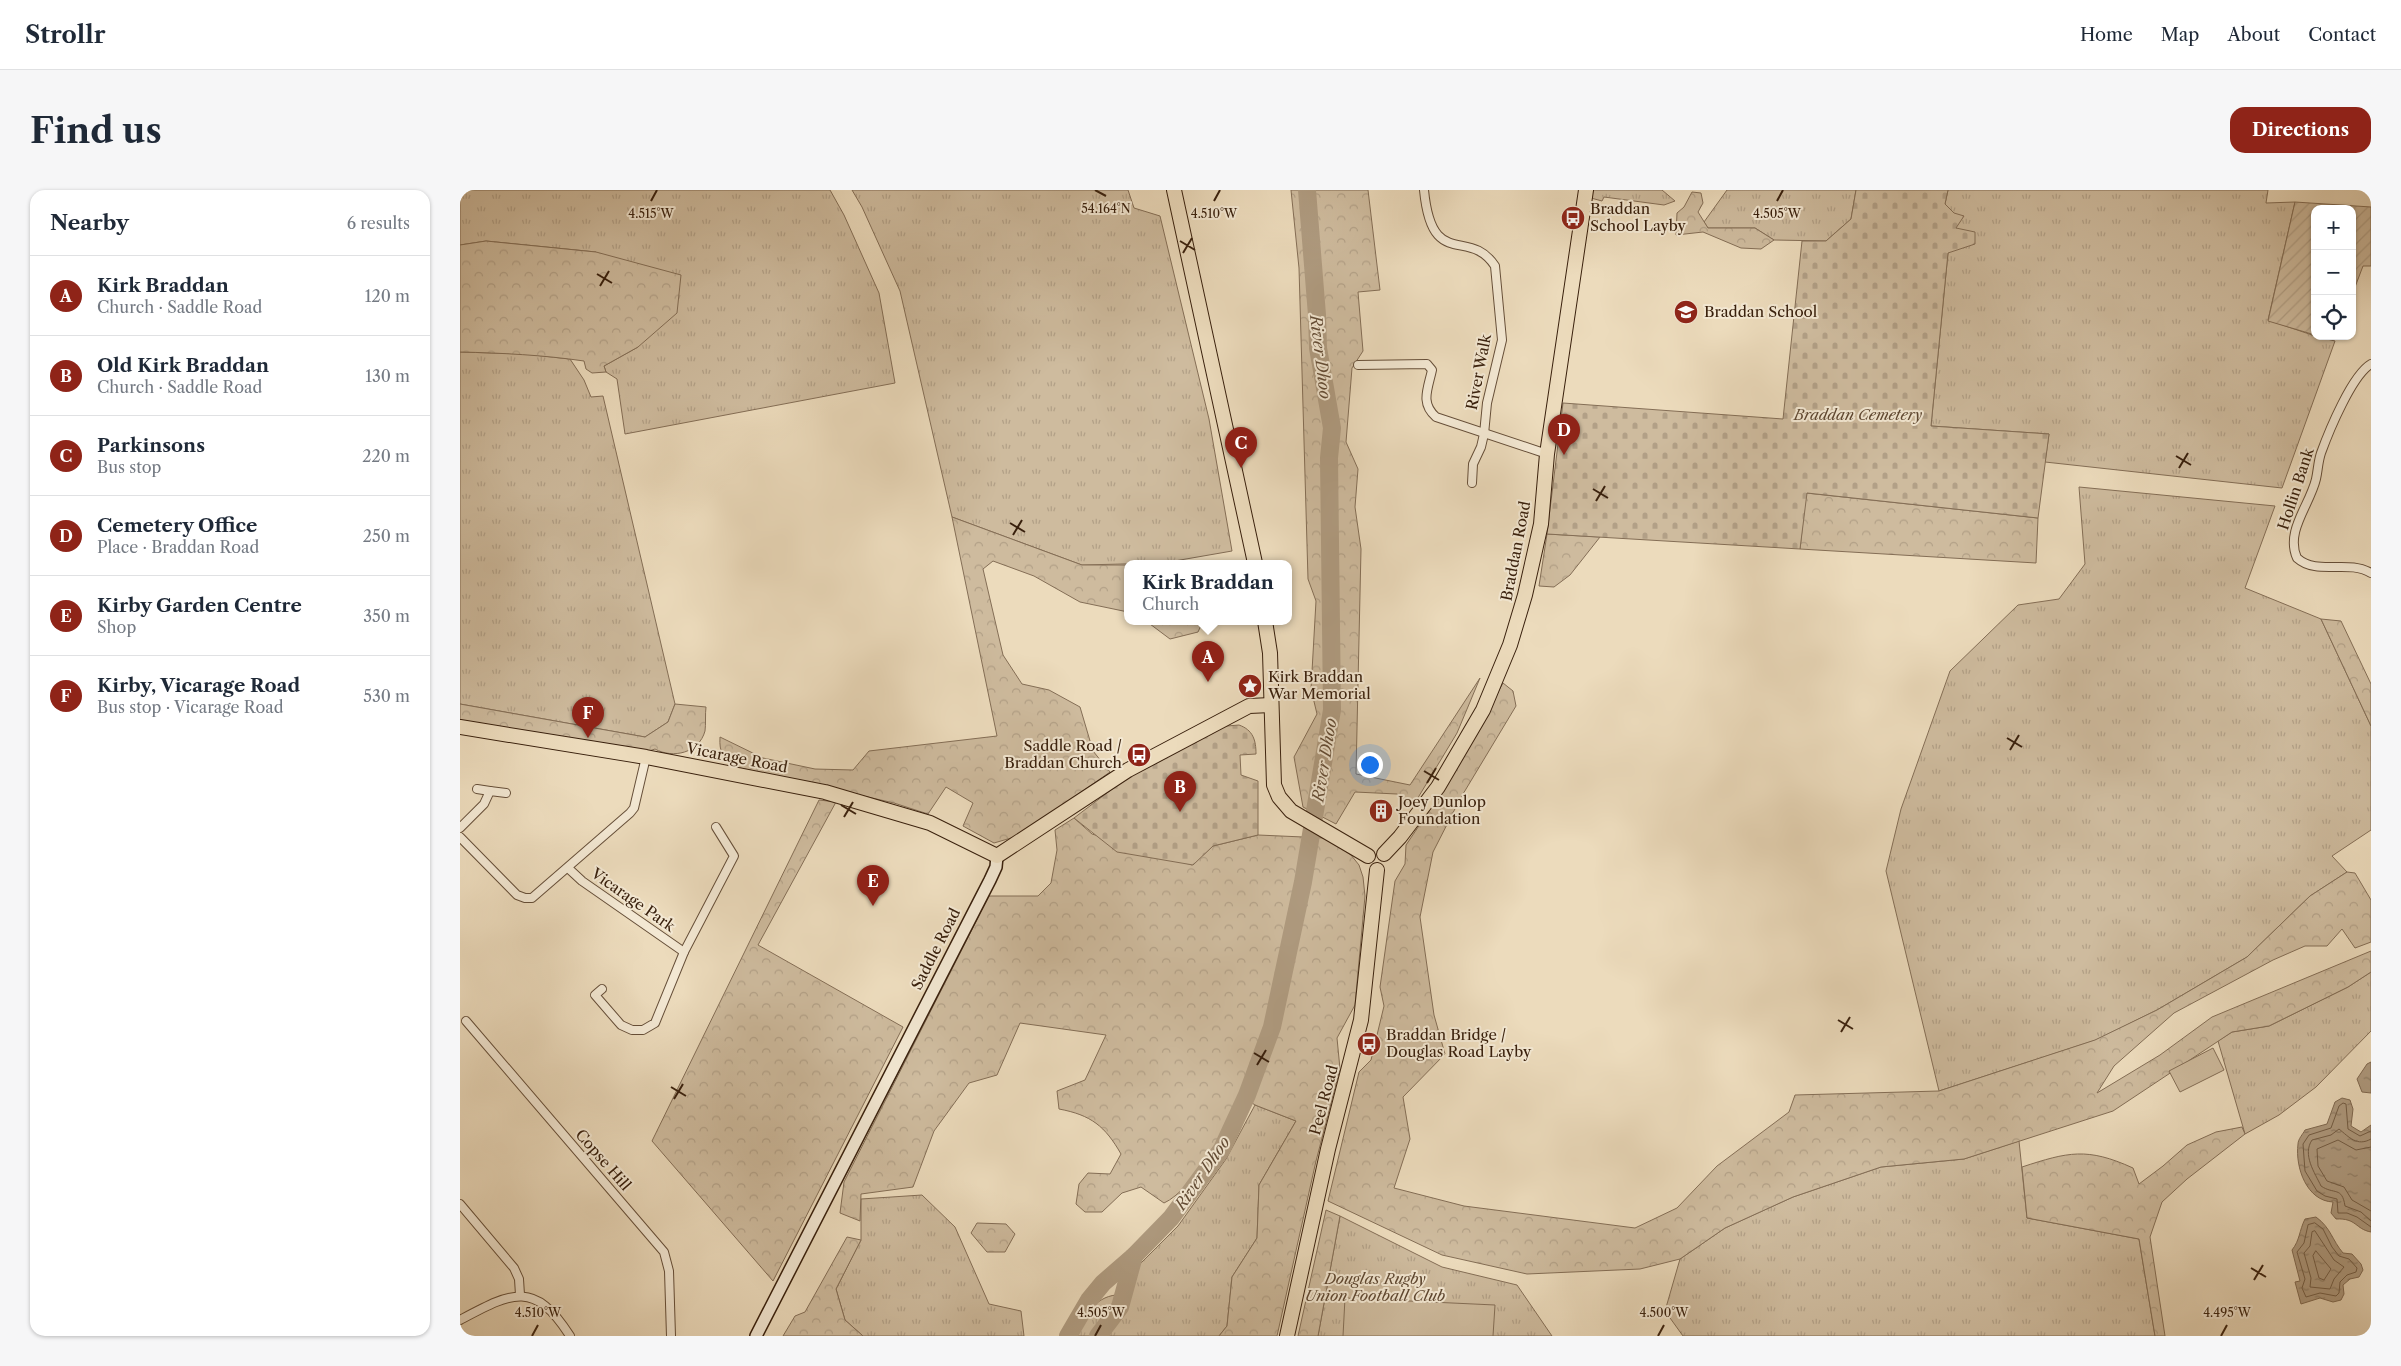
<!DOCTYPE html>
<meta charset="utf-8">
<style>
:root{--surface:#fff;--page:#f6f6f7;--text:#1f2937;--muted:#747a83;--line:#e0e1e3;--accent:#8f2418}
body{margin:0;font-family:"Libre Caslon Text",serif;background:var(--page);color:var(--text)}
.controls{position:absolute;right:15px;top:15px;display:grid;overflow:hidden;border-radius:10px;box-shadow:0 1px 4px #0004}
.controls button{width:45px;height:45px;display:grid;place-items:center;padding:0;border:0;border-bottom:1px solid var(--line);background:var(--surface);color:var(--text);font:25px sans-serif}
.you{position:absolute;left:909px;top:574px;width:18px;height:18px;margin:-12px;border:4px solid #fff;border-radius:50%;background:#1a73e8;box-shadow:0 0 0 8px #1a73e833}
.badge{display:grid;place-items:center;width:32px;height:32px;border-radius:50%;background:var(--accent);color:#fff;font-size:16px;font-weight:700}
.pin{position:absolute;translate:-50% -41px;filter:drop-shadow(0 1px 2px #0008)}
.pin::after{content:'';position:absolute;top:26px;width:18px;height:15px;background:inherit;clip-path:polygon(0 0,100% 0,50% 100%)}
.popup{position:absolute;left:664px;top:370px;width:168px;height:65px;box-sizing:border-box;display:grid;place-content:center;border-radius:10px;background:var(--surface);filter:drop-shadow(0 1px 4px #0005);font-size:16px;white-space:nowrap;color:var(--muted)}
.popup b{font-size:19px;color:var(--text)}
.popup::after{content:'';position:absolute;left:50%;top:100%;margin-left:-10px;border:10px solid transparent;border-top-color:var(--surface)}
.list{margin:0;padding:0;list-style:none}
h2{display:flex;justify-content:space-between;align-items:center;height:65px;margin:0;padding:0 20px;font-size:21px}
h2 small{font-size:16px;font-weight:400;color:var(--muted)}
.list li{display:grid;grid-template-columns:32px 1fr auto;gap:15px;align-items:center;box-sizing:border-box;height:80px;padding:0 20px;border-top:1px solid var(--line)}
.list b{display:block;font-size:19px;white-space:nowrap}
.list p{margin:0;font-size:16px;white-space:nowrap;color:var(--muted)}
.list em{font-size:16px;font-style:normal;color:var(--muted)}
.icon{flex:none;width:28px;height:28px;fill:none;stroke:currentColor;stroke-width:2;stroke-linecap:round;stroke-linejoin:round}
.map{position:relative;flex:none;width:1911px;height:1146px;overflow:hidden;border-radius:15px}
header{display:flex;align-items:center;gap:30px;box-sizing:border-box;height:70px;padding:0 25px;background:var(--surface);border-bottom:1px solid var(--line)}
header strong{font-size:24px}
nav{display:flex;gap:28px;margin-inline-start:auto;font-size:18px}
.intro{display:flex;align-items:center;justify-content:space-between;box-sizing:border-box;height:120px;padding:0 30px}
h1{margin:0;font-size:35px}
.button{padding:12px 22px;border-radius:15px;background:var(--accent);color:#fff;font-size:18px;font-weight:700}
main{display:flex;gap:30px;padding:0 30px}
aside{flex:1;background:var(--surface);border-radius:15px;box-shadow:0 1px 4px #0004}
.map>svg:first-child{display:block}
.grass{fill:url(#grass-tufts);stroke:#846e56}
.forest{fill:url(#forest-crowns);stroke:#846e56}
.cemetery{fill:url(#cemetery-stones);stroke:#846e56}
.garden{fill:url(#garden-furrows);stroke:#846e56}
.pitch{fill:#cebb9e;stroke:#846e56}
.water{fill:url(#water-ripples);stroke:#806a52}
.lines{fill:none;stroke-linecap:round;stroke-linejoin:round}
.shore{stroke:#745e46;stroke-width:1}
.river{stroke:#af9b80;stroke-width:18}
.minor-casing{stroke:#664f39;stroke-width:10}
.secondary-casing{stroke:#39200d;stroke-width:14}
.trunk-casing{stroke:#39200d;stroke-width:16}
.minor{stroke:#f3e8d3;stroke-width:8}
.secondary{stroke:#f3e8d3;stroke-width:11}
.trunk{stroke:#ecdbbc;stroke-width:14}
.ticks{fill:none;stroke:#39200d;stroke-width:2}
.labels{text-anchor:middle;stroke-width:4;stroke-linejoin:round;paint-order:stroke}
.poi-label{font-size:15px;fill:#39200d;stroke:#f3e8d3;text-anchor:start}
.street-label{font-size:15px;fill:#39200d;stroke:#f3e8d3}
.park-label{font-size:15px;font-style:italic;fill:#5e4731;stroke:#f3e8d3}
.water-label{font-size:16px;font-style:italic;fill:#624b35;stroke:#f3e8d3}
.ticks-label{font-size:12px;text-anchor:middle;fill:#39200d;stroke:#f3e8d3;stroke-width:4;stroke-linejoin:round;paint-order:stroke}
</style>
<header>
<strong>Strollr</strong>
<nav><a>Home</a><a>Map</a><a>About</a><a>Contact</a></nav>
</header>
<div class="intro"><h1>Find us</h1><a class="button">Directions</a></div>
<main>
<aside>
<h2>Nearby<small>6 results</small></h2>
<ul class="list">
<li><span class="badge">A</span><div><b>Kirk Braddan</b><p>Church · Saddle Road</p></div><em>120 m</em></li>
<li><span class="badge">B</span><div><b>Old Kirk Braddan</b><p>Church · Saddle Road</p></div><em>130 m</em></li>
<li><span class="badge">C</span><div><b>Parkinsons</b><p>Bus stop</p></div><em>220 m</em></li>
<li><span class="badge">D</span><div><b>Cemetery Office</b><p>Place · Braddan Road</p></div><em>250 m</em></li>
<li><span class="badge">E</span><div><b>Kirby Garden Centre</b><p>Shop</p></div><em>350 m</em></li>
<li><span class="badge">F</span><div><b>Kirby, Vicarage Road</b><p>Bus stop · Vicarage Road</p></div><em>530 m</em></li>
</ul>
</aside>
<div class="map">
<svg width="1911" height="1146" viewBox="0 0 1911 1146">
<defs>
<pattern id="grass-tufts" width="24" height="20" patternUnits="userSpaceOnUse" patternTransform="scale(1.25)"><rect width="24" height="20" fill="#cebb9e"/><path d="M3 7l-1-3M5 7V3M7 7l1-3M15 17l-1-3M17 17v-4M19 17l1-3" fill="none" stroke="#b2a087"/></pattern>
<pattern id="forest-crowns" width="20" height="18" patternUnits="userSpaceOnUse" patternTransform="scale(1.25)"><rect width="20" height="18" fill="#cebb9e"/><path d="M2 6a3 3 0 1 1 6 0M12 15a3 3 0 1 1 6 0" fill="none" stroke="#b2a087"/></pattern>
<pattern id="cemetery-stones" width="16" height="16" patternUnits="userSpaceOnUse" patternTransform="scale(1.25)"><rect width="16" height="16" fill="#cebb9e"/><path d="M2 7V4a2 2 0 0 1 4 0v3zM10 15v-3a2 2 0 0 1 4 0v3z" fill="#b2a087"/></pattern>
<pattern id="garden-furrows" width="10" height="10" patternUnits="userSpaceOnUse" patternTransform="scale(1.25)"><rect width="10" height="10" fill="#cebb9e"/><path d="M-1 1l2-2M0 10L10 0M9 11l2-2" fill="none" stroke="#b2a087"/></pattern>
<pattern id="water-ripples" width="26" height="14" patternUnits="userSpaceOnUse" patternTransform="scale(1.25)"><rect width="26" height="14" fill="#af9b80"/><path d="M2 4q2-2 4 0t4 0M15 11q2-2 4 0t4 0" fill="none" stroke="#8f7e67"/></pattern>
</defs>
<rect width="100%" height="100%" fill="#ecdbbc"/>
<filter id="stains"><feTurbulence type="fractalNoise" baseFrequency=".004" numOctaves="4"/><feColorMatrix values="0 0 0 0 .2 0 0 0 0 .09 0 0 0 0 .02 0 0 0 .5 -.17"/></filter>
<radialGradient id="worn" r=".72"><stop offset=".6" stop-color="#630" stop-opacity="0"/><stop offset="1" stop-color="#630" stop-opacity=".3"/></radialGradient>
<!-- grass -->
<g class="grass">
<path d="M0,0h370l14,25 35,78 16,90 -270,51 -8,-55 -11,-7 -2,-6 34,-19 -42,-95 -110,-11 -26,4z"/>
<path d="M392,0h276l6,18 26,8 49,203 23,132 -69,12 -81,2 -130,-48 -52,-226 -38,-84z"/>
<path d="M1132,0h70l13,11 -11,4 -60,-8 -2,4 -11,-3z"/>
<path d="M1267,0h129l-5,29 -25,22 -52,-1 -19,-12h-47l-4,-6z"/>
<path d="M1488,0h320l-2,13 29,-1 -27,118 47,16 20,5 -53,147 -237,-26 4,-28 -118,-8 17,-173c6,-20 14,-32 -3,-49z"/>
<path d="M0,162l65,2 45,5 14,21 7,17 12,-1 72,308 -7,18 -23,15 -185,-33z"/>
<path d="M1619,297l196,19 -30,82 76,31 50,107v104l-39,26 15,16 -37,24 -63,61 -90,53 -61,30 -157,51 -53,-220 15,-62 49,-138 68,-66 41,-6 26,-35z"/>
<path d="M1911,782v59l-55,56 -37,28 -34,19 -27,-93 14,-9 37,-6 79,-39z"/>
<path d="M795,915l41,16 -37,64 -2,53 -25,39 -5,49 -8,10h-114l22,-31 13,-41 38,-38 48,-67z"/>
<path d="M1559,951l8,77 112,21 16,97h-472l-18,-25 15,-52 45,-31 68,-31 88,-30 83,-8z"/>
<path d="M462,1005l33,32 34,77 32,7 3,25h-161l-18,-16 -9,-31 25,-49v-41z"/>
<path d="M880,1026l102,51 75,18 35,51h-234z"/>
<path d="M661,1099l-2,12 -25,35h-17c4,-18 18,-39 39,-41z"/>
</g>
<!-- forest -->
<g class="forest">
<path d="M831,0h77l12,100 -22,2 5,59 -11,17 -6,74 12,27 -3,38 6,42 -5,225 54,11 70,-107 -23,55 -44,73 -16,-12 -42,-2 -19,32 -33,-17 -9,-50 23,-43 -6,-25 5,-88 -8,-22 -9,-311z"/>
<path d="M1232,2l9,1 2,10 -5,9 10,16h47l19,12 -13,9 -20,-1 -38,-16 -27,3 1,-22 7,-6z"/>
<path d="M26,51l110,11 85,23 -4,38 -39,34 -34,19 2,6 -14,1 -6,-4 -2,-8c-41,-6 -82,-8 -124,-9v-107z"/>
<path d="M1346,303l232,25 -2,45 -236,-14z"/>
<path d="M492,327l130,48h46v47l-48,-10 -46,-26 -41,-15 -10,8 20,86 19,29 27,6 31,17 13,44 17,21 -92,64 -24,7 -31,-17 10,-23 -27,-16 -18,27 -34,-11 -158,-36c-13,-10 -17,-14 -16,-30l43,21 52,11 38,1 16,-19 128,-15z"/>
<path d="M1087,344l53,3 -30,38 -16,12 -15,-1z"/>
<path d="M1861,429l20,2 30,63v42z"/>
<path d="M686,431h57l-5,11 -28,7z"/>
<path d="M1043,493l10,8 3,15 -56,93 -27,53 -13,65 14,98 11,39 -42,43 7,42 -16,49 70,18 171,22 42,-20 40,-42 72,-54 6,-17 144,-4 156,-51 62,-30 90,-53 63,-61 37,-24 8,1 16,27v42l-16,6 -13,-19 -15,17h-22l-32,14 -99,53 -60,53 -17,27 63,-38 52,-38 159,-66v21l-23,15 -79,39 -37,6 -119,79 -149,48 -83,8 -88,30 -68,31 -45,31 -40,10 -113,5 -85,-19 -114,-54 31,-129 12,-12 13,-54 -4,-19 15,-106 10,-17 1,-19 42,-62z"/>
<path d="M0,514l185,33 23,-15 7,-18 31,3c-1,7 0,17 -1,24 -6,22 -32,28 -50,18l-9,3 -186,-32z"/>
<path d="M359,610l17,2 -78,143 145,82 -130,254 -121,-140z"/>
<path d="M614,628l18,16 100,31 21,-19 45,-11 68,3 25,17 8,10 4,12 2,19 -10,109 -18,33 3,31 -24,92 -39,175h-58l8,-10 5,-49 25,-39 2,-53 37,-64 -41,-16 -12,-8c-16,29 -50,93 -79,106l-23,-16 -19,6 -20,19h-17l-9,-8 3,-20 9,-11 22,1 11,-20c-16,-28 -30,-39 -62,-45l-2,-18 28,-11 21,-45 -86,-12 -23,52 -28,8 -35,48 -21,56 -52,7 -1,27 -20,-8 4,-31 145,-286h49l13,-13 6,-33 -2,-20z"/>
<path d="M1782,937l3,7 -58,45 -25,23 -12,35 15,99h-10l-16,-97 -112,-21 -5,-51c46,-15 65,-20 111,1l6,16 24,-18 24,-21 29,-13z"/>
<path d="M866,1020l14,6 -22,120h-20z"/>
<path d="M517,1033l29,1 9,10 -10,18h-18l-16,-19z"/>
<path d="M387,1047l14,3 -25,49 9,31 18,16h-80l12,-20 10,-4z"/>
</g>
<!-- cemetery -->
<g class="cemetery">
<path d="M1396,0h92l-3,14 9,9 10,3 -8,12 19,4v12l-27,9 -17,173 118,8 -11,84 -231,-25 -7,56 -253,-15 16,-131 220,16 19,-178h24l25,-22z"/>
<path d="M779,535c14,5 17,15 17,29l-16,1 1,20 17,6v54l-45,11 -20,19 -76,-13 -43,-34 58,-44 85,-44 10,-4z"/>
</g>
<!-- garden -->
<path class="garden" d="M1835,12l76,5v59h-8l-11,29v-86h-37v126l-47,-14z"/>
<!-- pitch -->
<g class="pitch">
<path d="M1753,858l11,22 -44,22 -11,-21z"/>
<path d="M885,1108l150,7 -2,31h-150z"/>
</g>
<!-- water -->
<g class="water">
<path d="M1911,872v31l-9,-1 -5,-13 10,-15z"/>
<path d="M1882,908l8,2 3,9 -2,17 10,6 10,-7v107c-16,-3 -14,-14 -35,-13l-5,-6 2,-11c-26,-1 -38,-34 -35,-58 0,-5 5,-10 7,-14l22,-6 8,-22z"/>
<path d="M1856,1027c15,11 16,23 27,36l9,1 9,10 2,6 -4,7 -9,2 -7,6 1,9 -3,6 -8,2 -13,-4 -19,6 -6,-22 5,-1 -8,-31c8,-10 7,-19 13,-31z"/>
</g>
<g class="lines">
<!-- shore -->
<g class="shore">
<path d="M1911,941l-11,5 -12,-7 -2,-25 -3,-1 -4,3 -8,22 -22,7 -6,9 2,27 12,20 8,5 12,3 1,14h9l10,4 14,10"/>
<path d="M1911,949c-14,8 -22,-2 -32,-10l-8,6 -19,5c-10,15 3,33 9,46 13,9 21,0 24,20l16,6 10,9"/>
<path d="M1911,957l-15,3 -18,-10 -21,9 1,17 9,15 17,6 8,13 19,11"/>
<path d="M1855,1033l8,6 9,18 7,9 10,3 8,9 -1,4 -9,3 -7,7 -1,11 -3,3 -16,-3 -14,4 -4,-9 3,-9 -8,-27 7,-9 4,-18z"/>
<path d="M1855,1041l19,29 10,7 -10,12 -4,10 -20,-2 1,-9 -7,-25 6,-7 2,-14z"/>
<path d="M1856,1061l15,18 -7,11 -5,-2 -6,-22z"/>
</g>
<!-- river -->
<g class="river">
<path d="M608,1146l21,-36 14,-17 31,-27 37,-38 51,-69 25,-54 25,-68 31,-145 29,-172 -3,-252 3,-30 -14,-80 -1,-33 -10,-125"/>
<path d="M638,1146l22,-29 14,-51"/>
</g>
<!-- minor casing -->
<g class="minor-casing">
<g id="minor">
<path d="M964,0c8,82 45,36 71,76l7,74 -15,63 -3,31 -3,13 -8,17 -1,19"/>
<path d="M1911,174c-19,11 -42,67 -50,89 -3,9 -3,17 -5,26 -6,26 -31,52 -19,79 20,18 51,1 74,15"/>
<path d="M898,175l69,-1 5,6c-4,19 -12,33 4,47l111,37"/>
<path d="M17,599l13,2"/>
<path d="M0,638l24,-24 6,-13 16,2"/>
<path d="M0,647l57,58 8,3h7l98,-85 4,-5 12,-51"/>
<path d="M108,678l14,13 102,71 -29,71 -12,7h-11l-11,-5 -26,-30 7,-6"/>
<path d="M224,762l50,-96 -18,-29"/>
<path d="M6,831l198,231 5,19 2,65"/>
<path d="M0,1014l54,64 5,11 1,16"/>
<path d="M0,1130c51,-27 74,-41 110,16"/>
</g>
</g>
<!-- secondary casing -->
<g class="secondary-casing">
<path id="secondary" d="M296,1146l234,-456 6,-13 1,-11"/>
</g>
<!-- trunk casing -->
<g class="trunk-casing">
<g id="trunk">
<path d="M714,0l81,373"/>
<path d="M805,431l5,32 4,132 5,12 12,14 77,45"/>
<path d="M0,537l186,30 179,35 105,31 67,33 131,-86 121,-64 22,-1"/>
<path d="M924,664l16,-17 38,-50 45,-77 27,-65 15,-50 16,-71 6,-70 39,-264"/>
<path d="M827,1146l41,-187 33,-129 16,-150"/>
</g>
</g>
<!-- minor -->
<use href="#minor" class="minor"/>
<!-- secondary -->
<use href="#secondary" class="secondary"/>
<!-- trunk -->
<use href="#trunk" class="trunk"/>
</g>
<!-- ticks -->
<path class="ticks" d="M635,0l11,6M191,11l6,-11M754,11l6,-11M1317,11l6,-11M720,51l15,9M723,63l9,-15M137,84l15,9M140,96l9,-15M1716,266l15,9M1719,278l9,-15M1133,299l15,9M1136,311l9,-15M550,333l15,9M553,345l9,-15M1547,548l15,9M1550,560l9,-15M964,581l15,9M967,593l9,-15M381,615l15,9M384,627l9,-15M1378,830l15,9M1381,842l9,-15M794,863l15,9M797,875l9,-15M211,897l15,9M214,909l9,-15M1791,1078l15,9M1794,1090l9,-15M72,1146l6,-11M635,1146l6,-11M1198,1146l6,-11M1761,1146l6,-11"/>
<!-- icons -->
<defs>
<g id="bus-disc" transform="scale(1.25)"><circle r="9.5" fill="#8f2418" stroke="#f3e8d3"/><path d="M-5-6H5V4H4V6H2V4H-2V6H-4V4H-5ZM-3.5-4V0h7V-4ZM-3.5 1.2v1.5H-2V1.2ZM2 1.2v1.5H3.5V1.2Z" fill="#fff"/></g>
<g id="school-disc" transform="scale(1.25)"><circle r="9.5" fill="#8f2418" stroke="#f3e8d3"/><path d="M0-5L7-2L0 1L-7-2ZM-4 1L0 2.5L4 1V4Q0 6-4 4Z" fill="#fff"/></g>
<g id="sight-disc" transform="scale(1.25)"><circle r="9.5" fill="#8f2418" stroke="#f3e8d3"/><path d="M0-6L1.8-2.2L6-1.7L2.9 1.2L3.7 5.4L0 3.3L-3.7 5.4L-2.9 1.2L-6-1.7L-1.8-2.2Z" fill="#fff"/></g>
<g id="building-disc" transform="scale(1.25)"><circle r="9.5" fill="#8f2418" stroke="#f3e8d3"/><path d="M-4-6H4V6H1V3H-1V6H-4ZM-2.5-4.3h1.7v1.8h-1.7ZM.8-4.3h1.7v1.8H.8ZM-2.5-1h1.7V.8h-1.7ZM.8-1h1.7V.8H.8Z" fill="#fff"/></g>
</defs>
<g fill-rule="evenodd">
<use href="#bus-disc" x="1113" y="28"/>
<use href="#school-disc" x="1226" y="122"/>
<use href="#sight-disc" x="790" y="496"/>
<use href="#bus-disc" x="679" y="565"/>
<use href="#building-disc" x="921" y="621"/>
<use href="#bus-disc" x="909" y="854"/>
</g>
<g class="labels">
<!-- poi labels -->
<g class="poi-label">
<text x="1130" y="24">Braddan<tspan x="1130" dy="17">School Layby</tspan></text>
<text x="1244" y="127">Braddan School</text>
<text x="808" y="492">Kirk Braddan<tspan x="808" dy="17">War Memorial</tspan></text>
<text x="662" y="561" text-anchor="end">Saddle Road /<tspan x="662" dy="17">Braddan Church</tspan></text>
<text x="938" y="617">Joey Dunlop<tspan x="938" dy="17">Foundation</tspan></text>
<text x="926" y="850">Braddan Bridge /<tspan x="926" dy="17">Douglas Road Layby</tspan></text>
</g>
<!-- street labels -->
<g class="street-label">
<text transform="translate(1019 182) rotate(-79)" y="5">River Walk</text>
<text transform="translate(1836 299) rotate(-72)" y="5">Hollin Bank</text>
<text transform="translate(1056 361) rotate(-79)" y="5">Braddan Road</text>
<text transform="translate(277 568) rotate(11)" y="5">Vicarage Road</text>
<text transform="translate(173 710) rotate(35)" y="5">Vicarage Park</text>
<text transform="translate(476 759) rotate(-63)" y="5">Saddle Road</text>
<text transform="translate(864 910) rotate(-75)" y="5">Peel Road</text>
<text transform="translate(143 970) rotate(49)" y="5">Copse Hill</text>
</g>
<!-- park labels -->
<g class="park-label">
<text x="1398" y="230">Braddan Cemetery</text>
<text x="915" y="1094">Douglas Rugby<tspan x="915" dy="17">Union Football Club</tspan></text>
</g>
<!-- water labels -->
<g class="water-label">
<text transform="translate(861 167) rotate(83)" y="6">River Dhoo</text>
<text transform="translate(864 570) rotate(-81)" y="6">River Dhoo</text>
<text transform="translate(742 983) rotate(-56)" y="6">River Dhoo</text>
</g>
</g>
<g class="ticks-label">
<text x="646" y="23">54.164°N</text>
<text x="191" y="28">4.515°W</text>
<text x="754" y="28">4.510°W</text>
<text x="1317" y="28">4.505°W</text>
<text x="78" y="1127">4.510°W</text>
<text x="641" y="1127">4.505°W</text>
<text x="1204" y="1127">4.500°W</text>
<text x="1767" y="1127">4.495°W</text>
</g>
<rect width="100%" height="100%" filter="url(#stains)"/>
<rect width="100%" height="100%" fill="url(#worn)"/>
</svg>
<div class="controls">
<button>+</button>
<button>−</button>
<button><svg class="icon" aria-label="locate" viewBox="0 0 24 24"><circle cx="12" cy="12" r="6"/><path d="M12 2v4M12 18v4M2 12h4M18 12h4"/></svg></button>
</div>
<div class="you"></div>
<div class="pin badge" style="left:748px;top:492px">A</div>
<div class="popup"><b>Kirk Braddan</b>Church</div>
<div class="pin badge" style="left:720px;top:622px">B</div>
<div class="pin badge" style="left:781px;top:278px">C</div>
<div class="pin badge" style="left:1104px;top:265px">D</div>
<div class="pin badge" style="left:413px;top:716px">E</div>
<div class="pin badge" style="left:128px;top:548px">F</div>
</div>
</main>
